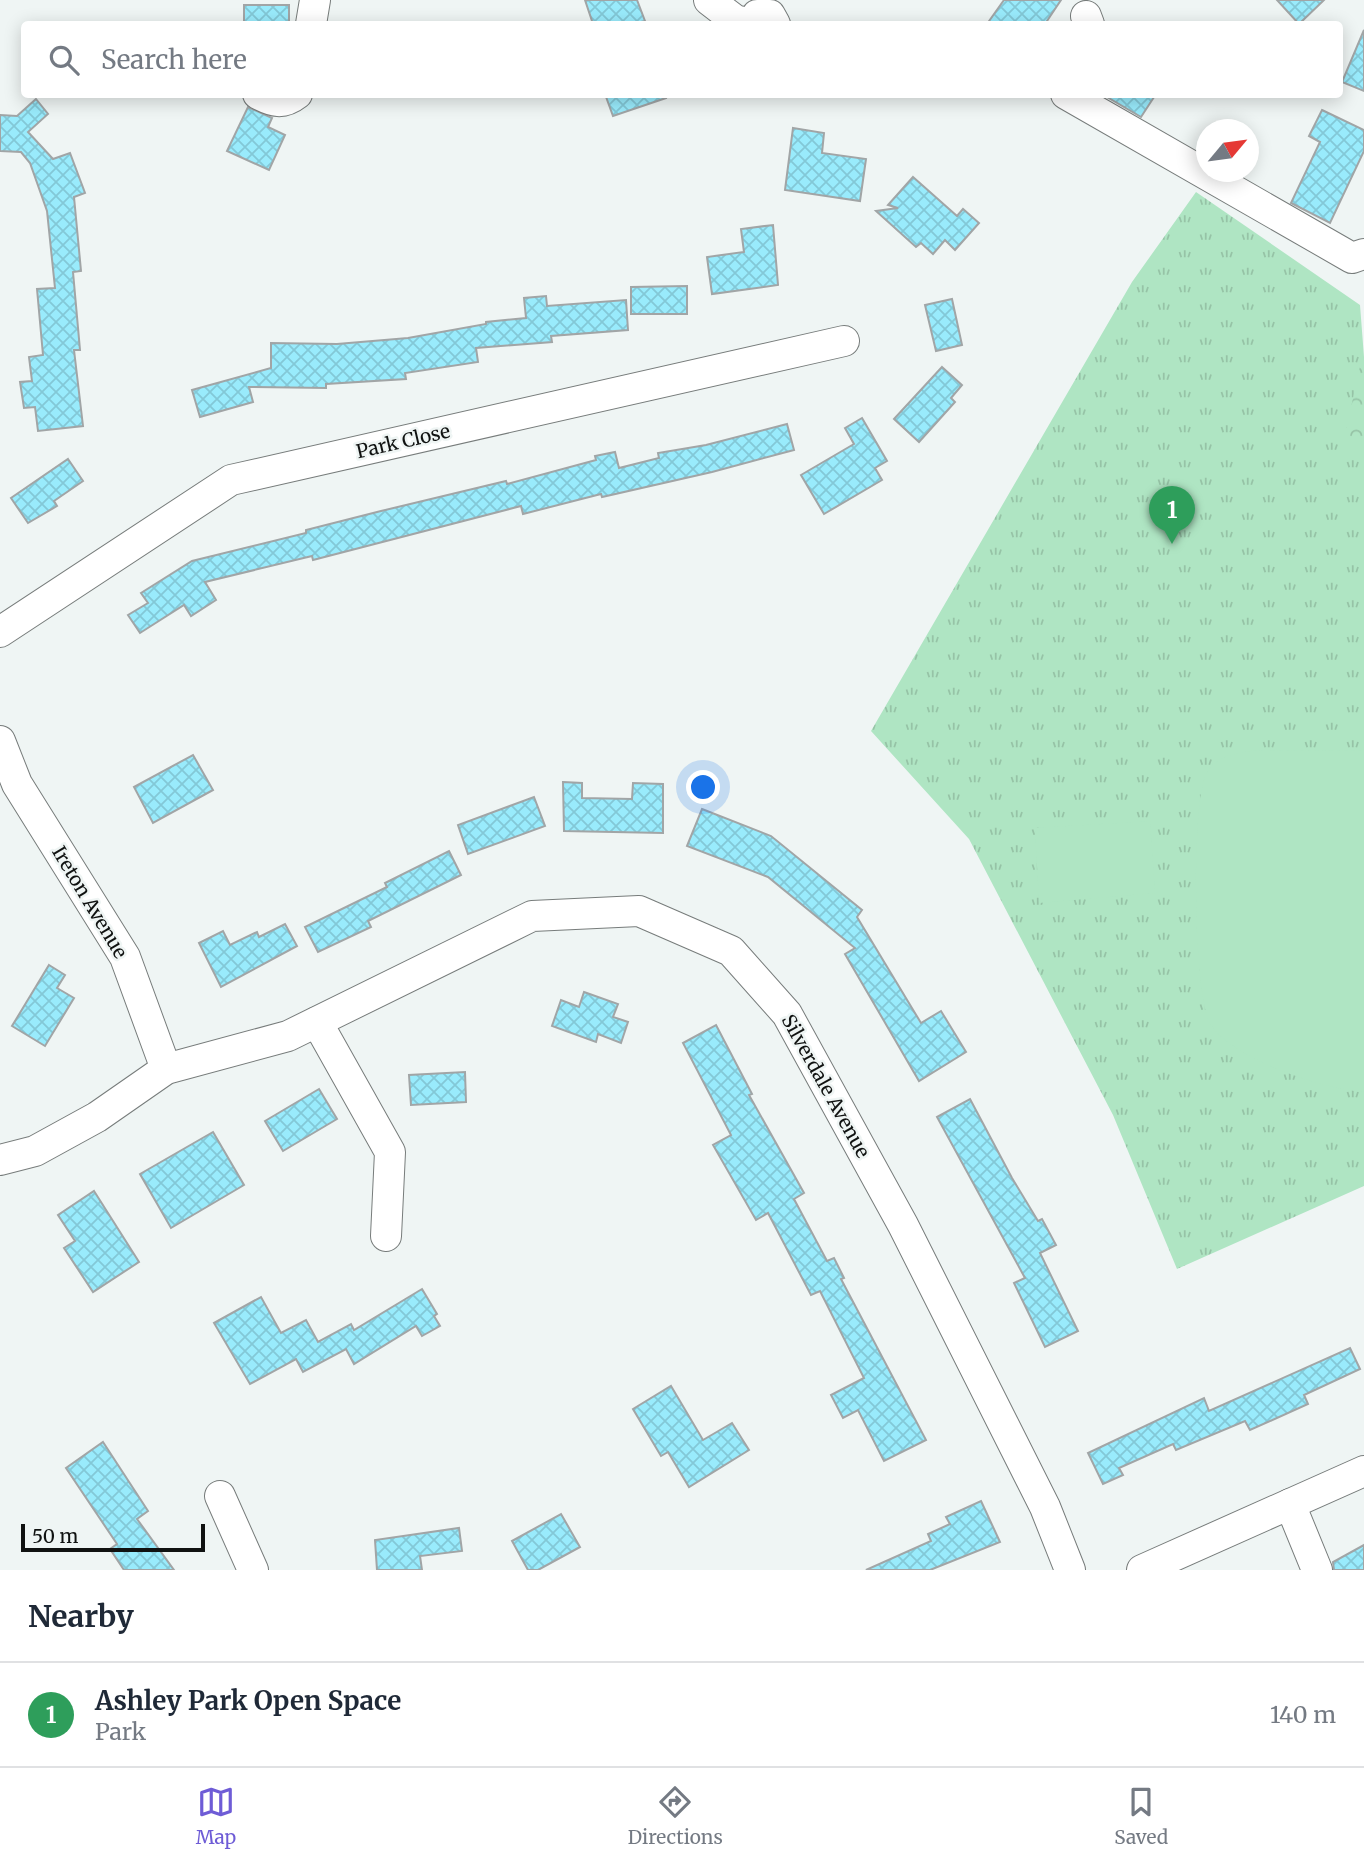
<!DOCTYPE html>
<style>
:root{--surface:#fff;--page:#f6f6f7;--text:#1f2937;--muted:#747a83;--line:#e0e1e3;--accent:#6e5cd6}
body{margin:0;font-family:Merriweather,serif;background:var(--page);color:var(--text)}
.compass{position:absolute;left:1196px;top:119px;width:63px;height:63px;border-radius:50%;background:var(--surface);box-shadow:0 4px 18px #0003;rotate:61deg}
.scale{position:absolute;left:21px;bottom:18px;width:184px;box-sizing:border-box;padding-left:7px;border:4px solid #101211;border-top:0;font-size:19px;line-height:24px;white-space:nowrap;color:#101211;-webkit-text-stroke:5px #eff5f4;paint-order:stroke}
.you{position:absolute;left:704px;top:788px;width:24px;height:24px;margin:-18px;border:5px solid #fff;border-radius:50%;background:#1a73e8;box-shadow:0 0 0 10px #1a73e833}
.badge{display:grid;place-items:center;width:46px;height:46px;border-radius:50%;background:var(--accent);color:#fff;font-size:23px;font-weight:700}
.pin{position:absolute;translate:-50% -58px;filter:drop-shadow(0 2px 4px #0008)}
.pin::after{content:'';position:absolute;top:37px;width:24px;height:21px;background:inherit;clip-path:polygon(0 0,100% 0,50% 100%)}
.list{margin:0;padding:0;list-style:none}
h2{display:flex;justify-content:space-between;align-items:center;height:91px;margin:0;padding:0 28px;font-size:30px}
h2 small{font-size:23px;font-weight:400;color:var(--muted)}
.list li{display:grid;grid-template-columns:46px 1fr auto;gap:21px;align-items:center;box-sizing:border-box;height:105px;padding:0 28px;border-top:2px solid var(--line)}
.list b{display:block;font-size:26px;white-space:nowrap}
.list p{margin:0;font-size:23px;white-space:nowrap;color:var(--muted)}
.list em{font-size:23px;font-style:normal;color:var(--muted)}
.icon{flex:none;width:38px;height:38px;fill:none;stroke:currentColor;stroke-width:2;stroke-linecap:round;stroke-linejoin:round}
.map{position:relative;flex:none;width:1364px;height:1570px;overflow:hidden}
.search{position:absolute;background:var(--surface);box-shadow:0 4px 18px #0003;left:21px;right:21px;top:21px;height:77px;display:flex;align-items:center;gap:18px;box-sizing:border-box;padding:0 24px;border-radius:7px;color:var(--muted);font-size:26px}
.sheet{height:196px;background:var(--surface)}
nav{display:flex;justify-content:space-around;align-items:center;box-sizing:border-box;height:98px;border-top:2px solid var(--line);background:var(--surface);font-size:19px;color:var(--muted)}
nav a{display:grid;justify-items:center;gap:4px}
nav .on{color:var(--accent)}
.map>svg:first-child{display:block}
.grass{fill:url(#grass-tufts)}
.forest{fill:url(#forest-crowns)}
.garden{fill:#afe5c3}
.building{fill:url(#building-cross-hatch);stroke:#a1a5a6;stroke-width:2}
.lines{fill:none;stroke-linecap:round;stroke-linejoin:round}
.minor-casing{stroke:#777c7b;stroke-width:32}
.minor{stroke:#fff;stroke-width:30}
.labels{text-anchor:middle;stroke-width:5;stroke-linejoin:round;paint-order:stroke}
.street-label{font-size:19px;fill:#101211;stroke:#eff5f4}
</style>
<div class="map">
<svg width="1364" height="1570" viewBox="0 0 1364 1570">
<defs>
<pattern id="grass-tufts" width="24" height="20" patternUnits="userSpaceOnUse" patternTransform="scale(1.75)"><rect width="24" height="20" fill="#afe5c3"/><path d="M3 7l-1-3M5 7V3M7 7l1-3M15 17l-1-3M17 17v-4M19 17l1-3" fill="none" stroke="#96c3a6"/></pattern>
<pattern id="forest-crowns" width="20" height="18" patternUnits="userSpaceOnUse" patternTransform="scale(1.75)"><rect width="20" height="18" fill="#afe5c3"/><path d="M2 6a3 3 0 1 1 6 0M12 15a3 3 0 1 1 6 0" fill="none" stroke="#96c3a6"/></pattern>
<pattern id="building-cross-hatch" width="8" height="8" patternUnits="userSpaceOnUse" patternTransform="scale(1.75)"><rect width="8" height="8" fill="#99ebfc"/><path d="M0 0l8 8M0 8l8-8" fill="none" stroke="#83c8d7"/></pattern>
</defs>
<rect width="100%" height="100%" fill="#eff5f4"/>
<!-- grass -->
<path class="grass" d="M1196,192l164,113 4,52v829l-187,83 -64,-154 -144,-276 -98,-108 261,-449z"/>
<!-- forest -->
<path class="forest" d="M1362,357h2v88l-19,-10z"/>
<!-- garden -->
<g class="garden">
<path d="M1257,750l107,1v341c-42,-4 -128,-31 -153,-67 -18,-26 -20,-221 -5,-251 9,-19 32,-21 51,-24z"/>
<path d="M1150,821l5,72 -116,10 -4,-75z"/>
</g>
<!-- building -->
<g class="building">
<path d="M585,0h52l8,21 -12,3h-40z"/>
<path d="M1004,0h57l-16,24h-58z"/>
<path d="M1277,0h47l-25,24z"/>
<rect x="244" y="5" width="45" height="19"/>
<path d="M1364,30v61l-22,-9z"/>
<path d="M605,94h60l1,4 -53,18z"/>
<path d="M1102,94h54l-15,23z"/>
<path d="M36,99l12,15 -20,18 25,27 17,-6 15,40 -11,4 7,74 -8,1 7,78h-6l9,76 -45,5 -3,-24 -11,1 -4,-26 12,-1 -3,-24 14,-2 -6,-66 18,-1 -8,-77 -17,-48 -9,-11 -21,-1v-36l17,1z"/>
<path d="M248,107l24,11 -4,9 17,8 -16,35 -42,-19z"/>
<path d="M1322,110l42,20v21l-34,72 -39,-20 29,-61 -11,-6z"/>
<path d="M793,128l31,5 -2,20 44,6 -6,42 -75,-11z"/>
<path d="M913,177l44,39 6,-7 16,14 -24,27 -10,-10 -12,14 -12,-11 -5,4 -40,-36 22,-3 -10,-3z"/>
<path d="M773,225l5,60 -66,9 -5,-37 37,-5 -3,-23z"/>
<path d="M687,286v28h-56v-27z"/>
<path d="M546,296l1,10 79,-6 2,30 -77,6 1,6 -76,6 2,14 -73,11 1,6 -80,5v4l-77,-1 4,15 -53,15 -8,-27 79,-22v-25l66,1 71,-6 78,-14v-2l40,-4 -2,-20z"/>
<path d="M952,299l10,46 -26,6 -11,-46z"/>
<path d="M942,367l20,18 -11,13 4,4 -36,40 -25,-23z"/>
<path d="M862,418l25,43 -12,7 7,12 -58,34 -23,-39 53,-31 -9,-16z"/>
<path d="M787,424l7,26 -82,22 -110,25 -1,-3 -78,20 -2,-8 -208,54 -1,-4 -107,26 11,18 -25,16 -7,-11 -44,28 -12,-18 20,-12 -7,-10 51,-32 114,-28v-3l75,-19 125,-30 1,3 89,-24 -1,-4 20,-4 4,16 40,-10 -1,-5 48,-8z"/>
<path d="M68,459l15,22 -29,20 3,5 -29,17 -17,-25z"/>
<path d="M193,755l20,35 -60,33 -19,-36z"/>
<path d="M563,782l19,1v15l50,1 1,-16 30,1v49l-99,-2z"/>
<path d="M534,797l11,29 -77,28 -10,-29z"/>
<path d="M702,809l69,27 91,74 -5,7 64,106 20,-12 25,41 -47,29 -74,-127 10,-6 -87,-71 -81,-31z"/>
<path d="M449,851l12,24 -93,46 3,6 -53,25 -13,-25 82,-40 -2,-4z"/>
<path d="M285,924l12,22 -76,41 -22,-44 24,-12 7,14 27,-13 2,5z"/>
<path d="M49,965l16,10 -8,13 17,10 -29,48 -33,-20z"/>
<path d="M584,992l34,12 -5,13 15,5 -7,21 -23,-9 -2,8 -44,-16 9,-26 18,7z"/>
<path d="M716,1025l36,69 -3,1 55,98 -10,6 33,62 7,-3 10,20 -3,1 85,161 -42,21 -26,-51 -15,8 -12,-23 33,-17 -44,-87 -9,4 -43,-82 -12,7 -43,-75 18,-10 -48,-92z"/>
<path d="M465,1072l1,30 -55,3 -2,-30z"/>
<path d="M319,1089l18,30 -54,32 -18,-30z"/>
<path d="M970,1099l42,79 26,43 4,-2 14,26 -16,8 38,78 -33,16 -31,-64 11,-5 -88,-161z"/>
<path d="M213,1132l31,53 -73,43 -31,-54z"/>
<path d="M94,1191l45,71 -46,30 -29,-44 11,-7 -17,-26z"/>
<path d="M422,1289l15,25 -3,2 6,10 -18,10 -6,-10 -62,38 -8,-15 -43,23 -7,-13 -46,25 -36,-61 47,-26 20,36 25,-13 12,22 33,-18 3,6z"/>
<path d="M1350,1348l10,21 -56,26 4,9 -58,26 -5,-9 -69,29 -3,-6 -54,24 4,7 -20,9 -15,-31 116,-55 5,13z"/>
<path d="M671,1386l32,54 29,-17 17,27 -60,37 -21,-35 -7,4 -28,-47z"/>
<path d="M103,1442l45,69 -11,8 37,51h-50l-14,-21 7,-5 -51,-76z"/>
<path d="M981,1501l19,41 -70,28h-64l65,-29 -3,-7 22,-10 -4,-7z"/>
<path d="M561,1514l19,33 -42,23h-10l-16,-29z"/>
<path d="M459,1528l3,23 -42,5 2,14h-45l-2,-30z"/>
<path d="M1364,1545v25h-30l-1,-8z"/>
</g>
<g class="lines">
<!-- minor casing -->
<g class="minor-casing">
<g id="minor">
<path d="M709,0l26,20 17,4"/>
<path d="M1086,16l3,8"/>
<path d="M311,24l4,-24"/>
<path d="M752,24l5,-9h13l5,9"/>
<path d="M258,94c15,8 25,11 39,0"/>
<path d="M1066,94l286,164 12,-4"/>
<path d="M0,632l231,-152 613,-139"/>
<path d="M0,741l17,43 108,173 41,112"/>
<path d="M317,1022l73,130 -4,84"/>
<path d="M0,1160l35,-9 62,-34 69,-48 122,-33 244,-120 107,-5 92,40 56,63 116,211 142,282 25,63"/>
<path d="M220,1496l33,74"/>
<path d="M1290,1504l27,66"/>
<path d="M1142,1570l222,-99"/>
</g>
</g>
<!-- minor -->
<use href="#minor" class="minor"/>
</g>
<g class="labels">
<!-- street labels -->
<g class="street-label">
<text transform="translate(403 441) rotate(-13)" y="7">Park Close</text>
<text transform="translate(90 902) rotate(59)" y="7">Ireton Avenue</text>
<text transform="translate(826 1086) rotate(61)" y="7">Silverdale Avenue</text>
</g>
</g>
</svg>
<svg class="compass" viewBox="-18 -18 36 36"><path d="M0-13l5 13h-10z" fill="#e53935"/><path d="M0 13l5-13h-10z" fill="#747a83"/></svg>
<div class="scale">50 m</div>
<div class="you"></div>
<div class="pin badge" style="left:1172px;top:544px;background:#2e9e5b">1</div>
<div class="search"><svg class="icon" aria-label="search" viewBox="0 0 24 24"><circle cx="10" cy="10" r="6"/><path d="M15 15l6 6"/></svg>Search here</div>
</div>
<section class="sheet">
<h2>Nearby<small></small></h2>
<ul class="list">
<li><span class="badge" style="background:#2e9e5b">1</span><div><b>Ashley Park Open Space</b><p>Park</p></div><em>140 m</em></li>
</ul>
</section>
<nav>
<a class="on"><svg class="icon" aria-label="map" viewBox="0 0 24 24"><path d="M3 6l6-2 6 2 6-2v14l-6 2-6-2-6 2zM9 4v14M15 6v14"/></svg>Map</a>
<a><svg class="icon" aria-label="directions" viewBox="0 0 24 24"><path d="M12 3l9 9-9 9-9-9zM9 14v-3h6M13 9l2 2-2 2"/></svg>Directions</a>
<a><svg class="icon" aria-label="saved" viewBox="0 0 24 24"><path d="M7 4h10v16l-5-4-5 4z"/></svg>Saved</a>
</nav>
